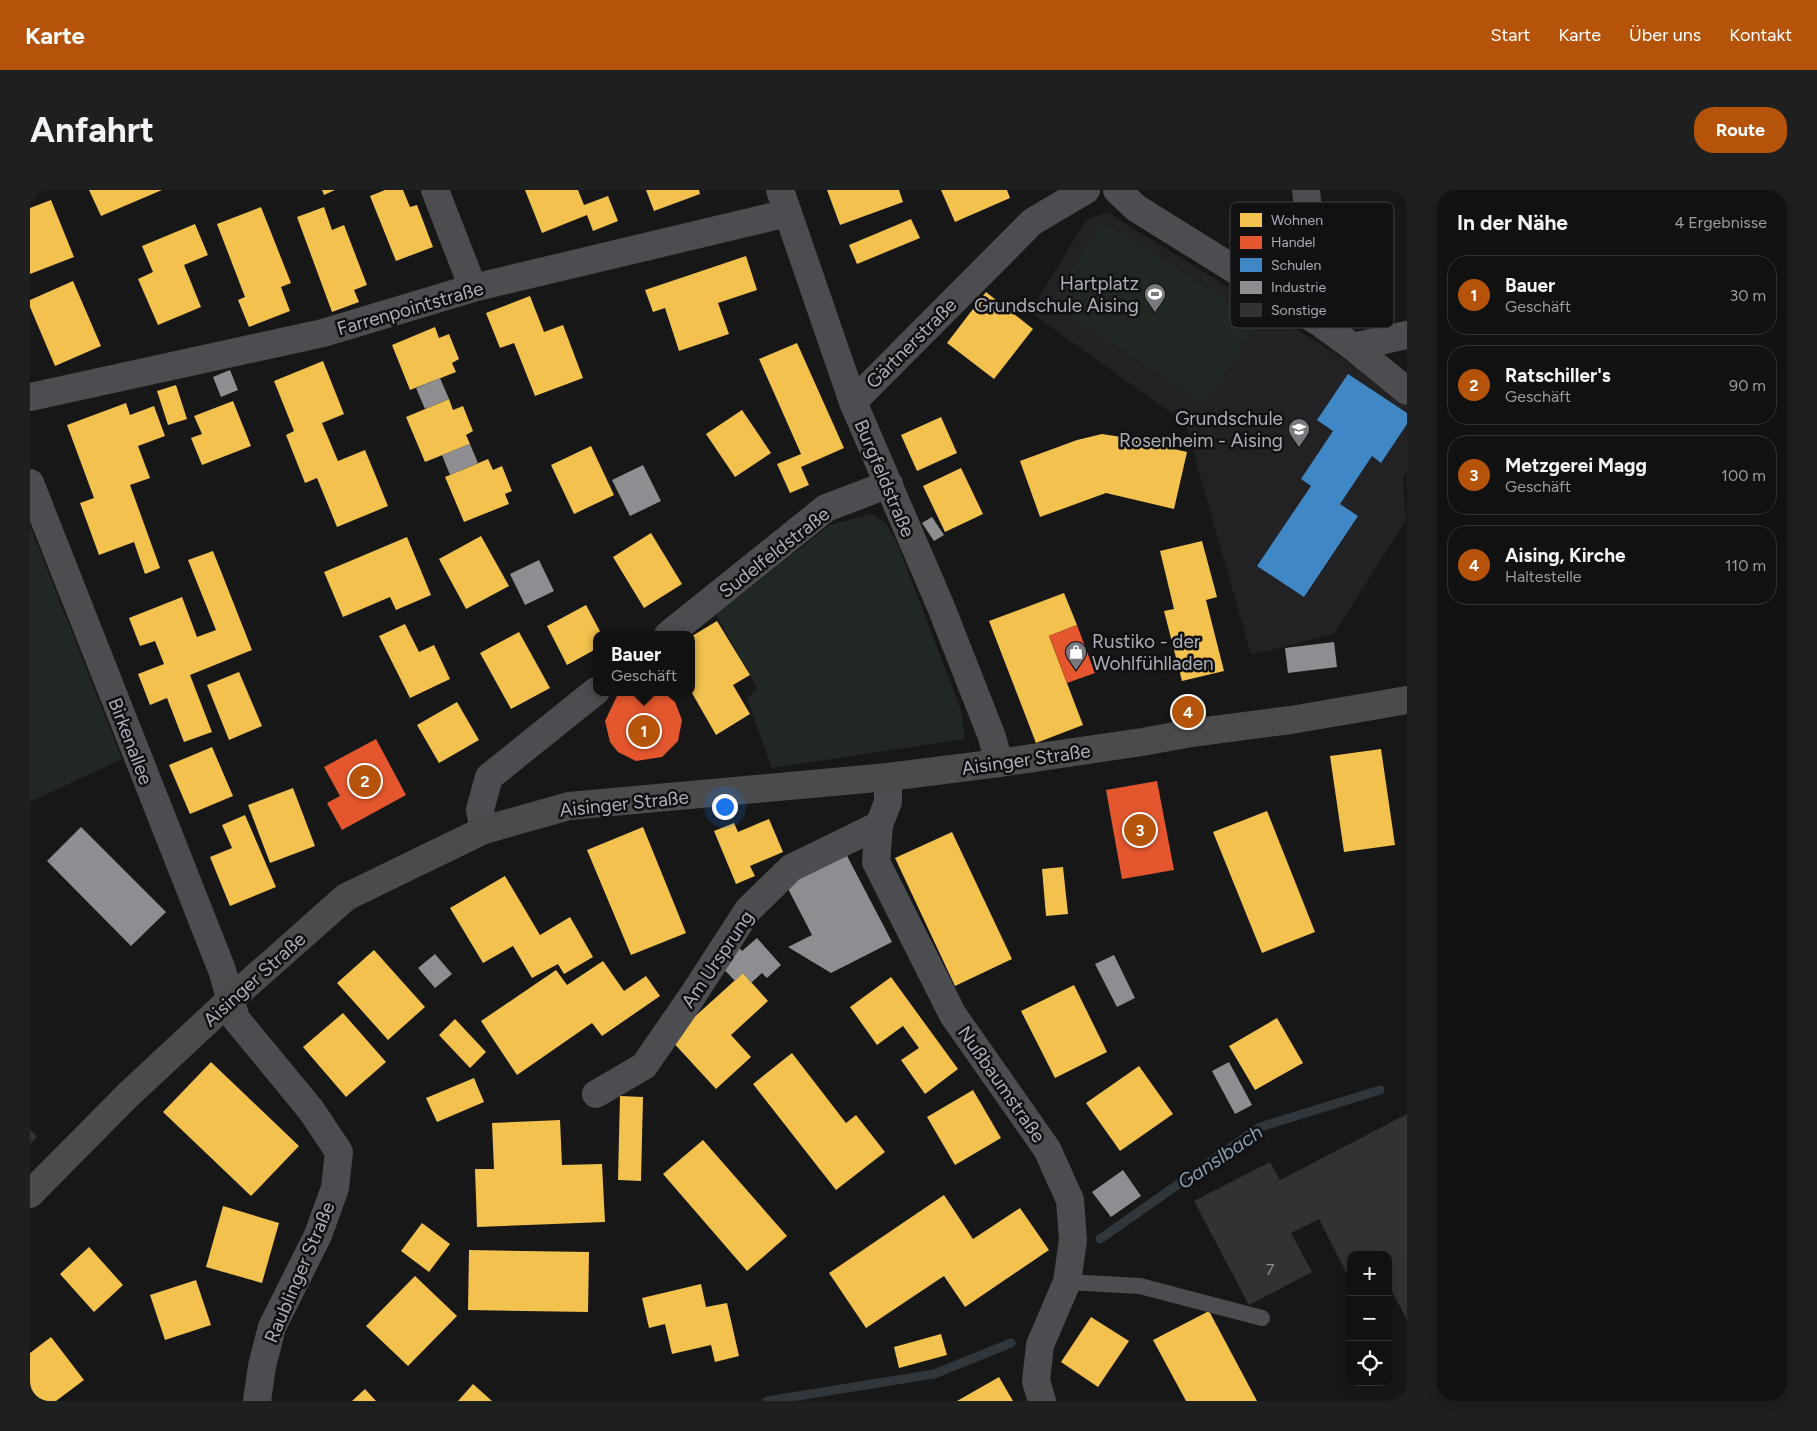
<!DOCTYPE html>
<html lang="de">
<meta charset="utf-8">
<style>
:root{--surface:#111;--page:#1e1f1f;--text:#f1f3f6;--muted:#9c9d9f;--line:#303131;--accent:#b45309}
body{margin:0;font-family:Figtree,sans-serif;background:var(--page);color:var(--text)}
.controls{position:absolute;right:15px;bottom:15px;display:grid;overflow:hidden;border-radius:10px;box-shadow:0 2px 12px #0003}
.controls button{width:45px;height:45px;display:grid;place-items:center;padding:0;border:0;border-bottom:1px solid var(--line);background:var(--surface);color:var(--text);font:25px sans-serif}
.you{position:absolute;left:694px;top:616px;width:18px;height:18px;margin:-12px;border:4px solid #fff;border-radius:50%;background:#1a73e8;box-shadow:0 0 0 8px #1a73e833}
.badge{display:grid;place-items:center;width:32px;height:32px;border-radius:50%;background:var(--accent);color:#fff;font-size:16px;font-weight:700}
.pin{position:absolute;translate:-50% -50%;border:2px solid #fff;box-shadow:0 1px 5px #0006}
.popup{position:absolute;left:563px;top:441px;width:102px;height:65px;box-sizing:border-box;display:grid;place-content:center;border-radius:10px;background:var(--surface);filter:drop-shadow(0 1px 4px #0005);font-size:16px;white-space:nowrap;color:var(--muted)}
.popup b{font-size:19px;color:var(--text)}
.popup::after{content:'';position:absolute;left:50%;top:100%;margin-left:-10px;border:10px solid transparent;border-top-color:var(--surface)}
.list{margin:0;padding:0;list-style:none}
h2{display:flex;justify-content:space-between;align-items:center;height:65px;margin:0;padding:0 20px;font-size:21px}
h2 small{font-size:16px;font-weight:400;color:var(--muted)}
.list li{display:grid;grid-template-columns:32px 1fr auto;gap:15px;align-items:center;box-sizing:border-box;height:80px;margin:0 10px 10px;padding:0 10px;border:1px solid var(--line);border-radius:20px}
.list b{display:block;font-size:19px;white-space:nowrap}
.list p{margin:0;font-size:16px;white-space:nowrap;color:var(--muted)}
.list em{font-size:16px;font-style:normal;color:var(--muted)}
.icon{flex:none;width:28px;height:28px;fill:none;stroke:currentColor;stroke-width:2;stroke-linecap:round;stroke-linejoin:round}
.map{position:relative;flex:none;width:1377px;height:1211px;overflow:hidden;border-radius:20px}
header{display:flex;align-items:center;gap:30px;box-sizing:border-box;height:70px;padding:0 25px;background:var(--accent);color:#fff}
header strong{font-size:24px}
nav{display:flex;gap:28px;margin-inline-start:auto;font-size:18px}
.intro{display:flex;align-items:center;justify-content:space-between;box-sizing:border-box;height:120px;padding:0 30px}
h1{margin:0;font-size:35px}
.button{padding:12px 22px;border-radius:20px;background:var(--accent);color:#fff;font-size:18px;font-weight:700}
main{display:flex;gap:30px;padding:0 30px}
aside{flex:1;background:var(--surface);border-radius:20px;box-shadow:0 2px 12px #0003}
.map>svg:first-child{display:block}
.built{fill:#222224}
.green{fill:#212722}
.homes{fill:#f2c14e}
.shops{fill:#e4572e}
.schools{fill:#3f88c5}
.industry{fill:#8d8d92}
.lines{fill:none;stroke-linecap:round;stroke-linejoin:round}
.stream{stroke:#2f363c;stroke-width:9}
.building{fill:#313232}
.service{stroke:#4c4d50;stroke-width:16}
.minor{stroke:#4c4d50;stroke-width:28}
.secondary{stroke:#4b4b4d;stroke-width:28}
.labels{text-anchor:middle;stroke-width:5;stroke-linejoin:round;paint-order:stroke}
.number-label{font-size:16px;fill:#8c8f95}
.poi-label{font-size:19px;fill:#aaaeb6;stroke:#111113;text-anchor:end}
.street-label{font-size:19px;fill:#aaaeb6;stroke:#111113}
.water-label{font-size:20px;font-style:italic;fill:#859cad;stroke:#111113}
.key{fill:#111113;stroke:#3f4044;stroke-width:1}
.key-label{font-size:14px;fill:#aaaeb6}
</style>
<header>
<strong>Karte</strong>
<nav><a>Start</a><a>Karte</a><a>Über uns</a><a>Kontakt</a></nav>
</header>
<div class="intro"><h1>Anfahrt</h1><a class="button">Route</a></div>
<main>
<div class="map">
<svg width="1377" height="1211" viewBox="0 0 1377 1211">
<rect width="100%" height="100%" fill="#171717"/>
<!-- built -->
<path class="built" d="M1077,22l258,160 42,33v67l-4,6 3,42 -72,114 -83,21 -66,-232 -155,-111 56,-92z"/>
<!-- green -->
<g class="green">
<path d="M1073,31l157,100 -54,83 -156,-100z"/>
<path d="M841,324l15,9 12,22 63,165 4,29 -193,29 -25,-69 10,-11 -41,-74 114,-89z"/>
<path d="M0,336l92,233 -92,43z"/>
</g>
<!-- homes -->
<g class="homes">
<path d="M59,0h73l-61,26z"/>
<path d="M292,0h13l-11,5z"/>
<path d="M355,0h18l7,17 7,-2 16,42 -37,14 -26,-65z"/>
<path d="M495,0h53l6,15 24,-9 10,25 -25,10 -6,-16 -45,18z"/>
<path d="M616,0h53l1,4 -46,17z"/>
<path d="M797,0h72l4,12 -63,23z"/>
<path d="M911,0h66l3,8 -55,24z"/>
<path d="M21,10l23,57 -44,17v-66z"/>
<path d="M231,17l30,76 -10,4 9,24 -41,16 -11,-27 7,-3 -28,-73z"/>
<path d="M294,17l8,23 12,-5 23,60 -13,5 5,12 -27,10 -35,-95z"/>
<path d="M881,29l9,19 -63,26 -8,-19z"/>
<path d="M165,34l13,31 -24,10 17,42 -43,18 -20,-46 15,-7 -11,-26z"/>
<path d="M716,66l11,34 -39,13 11,31 -50,17 -14,-43 -12,4 -8,-22z"/>
<path d="M43,91l28,65 -46,20 -25,-59v-7z"/>
<path d="M956,102l47,37 -39,50 -47,-36z"/>
<path d="M500,106l14,36 19,-7 20,53 -48,18 -21,-53 -14,5 -14,-35z"/>
<path d="M405,137l4,11 10,-4 10,25 -7,4 4,9 -46,18 -18,-45z"/>
<path d="M767,153l47,105 -43,19 8,18 -19,8 -13,-29 24,-10 -42,-95z"/>
<path d="M293,171l21,53 -22,9 16,38 27,-11 23,56 -51,21 -20,-49 -12,5 -19,-48 8,-4 -20,-50z"/>
<path d="M146,195l11,34 -19,6 -11,-34z"/>
<path d="M419,209l4,11 10,-4 10,25 -7,4 4,9 -45,18 -19,-45z"/>
<path d="M203,211l18,45 -49,19 -11,-27 11,-4 -8,-18z"/>
<path d="M96,213l4,12 24,-9 11,30 -27,10 12,32 -20,7 30,83 -15,6 -11,-32 -35,13 -19,-52 14,-5 -27,-73z"/>
<path d="M712,220l29,43 -36,24 -29,-43z"/>
<path d="M911,227l16,36 -40,18 -16,-36z"/>
<path d="M1072,244l26,4 59,14 -13,57 -68,-16 -66,24 -20,-56 57,-21z"/>
<path d="M561,256l23,49 -40,19 -23,-49z"/>
<path d="M458,269l5,11 9,-4 10,25 -7,3 4,10 -45,18 -19,-45z"/>
<path d="M931,278l22,46 -38,18 -22,-46z"/>
<path d="M621,343l31,51 -38,24 -31,-51z"/>
<path d="M451,346l28,50 -43,23 -27,-50z"/>
<path d="M377,347l24,58 -35,15 -6,-13 -47,20 -19,-45z"/>
<path d="M1172,351l15,56 -11,3 18,71 -42,10 -18,-70 10,-2 -14,-58z"/>
<path d="M183,361l39,99 -62,25 22,57 -28,10 -17,-44 -17,7 -12,-31 26,-10 -9,-23 -15,5 -11,-28 53,-21 15,40 19,-7 -28,-70z"/>
<path d="M1034,403l13,32 -28,11 34,89 -47,18 -47,-122z"/>
<path d="M556,415l16,30h-6v14l-29,16 -20,-39z"/>
<path d="M687,431l33,54 -17,10 17,29 -34,21 -24,-42v-57z"/>
<path d="M375,434l14,28 15,-7 16,34 -40,19 -31,-62z"/>
<path d="M489,442l31,56 -39,21 -31,-56z"/>
<path d="M209,482l23,54 -33,14 -22,-55z"/>
<path d="M427,512l22,38 -40,23 -22,-38z"/>
<path d="M182,557l21,49 -43,18 -21,-49z"/>
<path d="M1351,559l14,96 -51,7 -14,-96z"/>
<path d="M263,598l22,58 -45,17 -22,-58z"/>
<path d="M1237,621l48,121 -53,21 -49,-121z"/>
<path d="M215,625l31,72 -46,19 -20,-49 22,-9 -10,-23z"/>
<path d="M739,629l14,33 -33,14 5,10 -19,8 -22,-53 20,-8 4,9z"/>
<path d="M613,637l43,106 -55,22 -44,-105z"/>
<path d="M922,642l60,127 -57,27 -60,-128z"/>
<path d="M1033,677l5,47 -22,2 -4,-47z"/>
<path d="M475,686l35,59 30,-18 23,40 -29,17 -6,-10 -26,14 -19,-32 -30,17 -33,-55z"/>
<path d="M344,760l51,57 -37,33 -51,-57z"/>
<path d="M573,771l21,30 22,-15 14,20 -58,40 -10,-13 -75,52 -36,-54 75,-51 11,15z"/>
<path d="M713,783l25,28 -37,34 20,22 -35,32 -46,-50z"/>
<path d="M861,787l67,92 -33,25 -24,-34 18,-12 -16,-22 -26,19 -27,-38z"/>
<path d="M1044,795l33,67 -52,26 -34,-67z"/>
<path d="M313,823l43,49 -40,35 -43,-50z"/>
<path d="M1247,828l26,45 -48,27 -26,-44z"/>
<path d="M425,829l31,33 -16,16 -31,-33z"/>
<path d="M762,863l54,70 10,-8 29,37 -49,38 -83,-106z"/>
<path d="M181,872l88,84 -48,50 -88,-84z"/>
<path d="M1109,876l34,48 -53,37 -34,-48z"/>
<path d="M444,888l10,24 -47,20 -11,-24z"/>
<path d="M943,900l28,48 -46,27 -28,-48z"/>
<path d="M590,906l23,1 -2,84 -23,-1z"/>
<path d="M530,930l2,45 40,-1 3,58 -128,5 -2,-58h19l-2,-46z"/>
<path d="M673,950l84,96 -40,35 -84,-97z"/>
<path d="M914,1005l29,44 47,-31 29,42 -84,57 -21,-31 -78,52 -37,-55z"/>
<path d="M193,1016l56,17 -17,60 -56,-16z"/>
<path d="M392,1033l28,21 -21,28 -28,-21z"/>
<path d="M59,1057l34,38 -29,27 -34,-38z"/>
<path d="M439,1060l120,2 -1,60 -120,-2z"/>
<path d="M385,1086l42,40 -49,50 -42,-40z"/>
<path d="M166,1090l15,45 -46,15 -15,-45z"/>
<path d="M671,1094l5,23 21,-4 12,53 -24,6 -4,-17 -39,9 -7,-30 -16,4 -7,-30z"/>
<path d="M1179,1121l48,90h-71l-33,-61z"/>
<path d="M1061,1127l38,24 -31,46 -37,-25z"/>
<path d="M911,1144l6,21 -48,13 -5,-21z"/>
<path d="M21,1147l33,43 -28,21h-21l-5,-6v-42z"/>
<path d="M969,1187l14,24h-56z"/>
<path d="M443,1194l19,17h-34z"/>
<path d="M335,1199l11,12h-24z"/>
</g>
<!-- shops -->
<g class="shops">
<path d="M1047,435l18,48 -28,10 -18,-47z"/>
<path d="M594,502h39l12,10 7,18 -4,21 -16,16 -26,4 -18,-9 -8,-10 -5,-21 12,-25z"/>
<path d="M346,549l30,56 -64,35 -15,-27 13,-7 -16,-29z"/>
<path d="M1127,591l17,89 -52,9 -16,-89z"/>
</g>
<!-- schools -->
<path class="schools" d="M1318,184l59,39v11l-26,39 -9,-7 -32,48 18,12 -54,81 -47,-31 54,-80 -10,-7 32,-48 -16,-11z"/>
<!-- industry -->
<g class="industry">
<path d="M200,180l8,20 -17,7 -8,-20z"/>
<path d="M410,188l9,21 -24,10 -9,-21z"/>
<path d="M440,254l8,19 -28,12 -8,-20z"/>
<path d="M613,275l18,36 -31,15 -18,-36z"/>
<path d="M902,327l12,18 -10,6 -12,-18z"/>
<path d="M509,370l15,31 -29,14 -15,-31z"/>
<path d="M1304,452l3,25 -49,6 -3,-25z"/>
<path d="M51,637l85,85 -35,34 -84,-85z"/>
<path d="M814,660l48,92 -61,31 -43,-26 24,-12 -28,-54z"/>
<path d="M727,748l24,27 -14,13 -5,-5 -11,10 -8,-10 -8,8 -17,-18 19,-18 5,6z"/>
<path d="M405,764l17,20 -17,14 -17,-20z"/>
<path d="M1084,765l21,43 -18,9 -22,-43z"/>
<path d="M1199,872l23,43 -17,9 -23,-43z"/>
<path d="M1093,980l18,26 -30,21 -19,-25z"/>
</g>
<g class="lines">
<!-- stream -->
<g class="stream">
<path d="M1070,1049l160,-112 120,-37"/>
<path d="M737,1211l167,-27 77,-31"/>
</g>
</g>
<!-- building -->
<g class="building">
<path d="M1377,924v206l-19,-36v-29h-37v14l-5,3 -27,-53 -28,14 21,39 -63,33 -55,-104 76,-39 10,18z"/>
<path d="M0,939l7,8 -7,7z"/>
</g>
<g class="lines">
<!-- service -->
<path class="service" d="M1037,1092l73,4 122,32"/>
<!-- minor -->
<g class="minor">
<path d="M405,0l38,98"/>
<path d="M750,0l73,212 88,205 51,130 7,26"/>
<path d="M1087,0l19,18 183,114 34,25 54,44"/>
<path d="M1276,0l13,132"/>
<path d="M1323,157l54,-12"/>
<path d="M0,207l293,-64 150,-45 315,-75"/>
<path d="M823,212l179,-180 54,-32"/>
<path d="M0,293l192,487 14,49 75,91 28,42 -4,36 -17,47 -46,92 -10,39 -5,35"/>
<path d="M638,445l158,-127 63,-24"/>
<path d="M858,587v25l-9,23 -3,37 77,153 94,134 23,51 3,40 -6,42 -27,63 -4,36 6,20"/>
<path d="M454,640l-4,-20 9,-33 107,-86"/>
<path d="M566,904l48,-28 49,-71 55,-85 43,-42 88,-43"/>
</g>
<!-- secondary -->
<path class="secondary" d="M0,1004l98,-99 103,-96 115,-102 138,-67 85,-24 319,-29 111,-14 143,-21 49,-9 100,-13 116,-20"/>
</g>
<!-- icons -->
<defs>
<g id="stadium-pin" transform="scale(1.125)"><path d="M0 17L-7.5 6A9.5 9.5 0 1 1 7.5 6Z" fill="#77797e" stroke="#111113"/><path d="M0-5a6.5 5 0 1 0 0 10a6.5 5 0 1 0 0-10ZM-3.5-1.8h7v3.6h-7Z" fill="#fff"/></g>
<g id="school-pin" transform="scale(1.125)"><path d="M0 17L-7.5 6A9.5 9.5 0 1 1 7.5 6Z" fill="#77797e" stroke="#111113"/><path d="M0-5L7-2L0 1L-7-2ZM-4 1L0 2.5L4 1V4Q0 6-4 4Z" fill="#fff"/></g>
<g id="shop-pin" transform="scale(1.125)"><path d="M0 17L-7.5 6A9.5 9.5 0 1 1 7.5 6Z" fill="#77797e" stroke="#111113"/><path d="M-5-2.5h2.3a2.7 3.5 0 0 1 5.4 0H5L5.5 6h-11ZM-1.5-2.5h3a1.5 2.3 0 0 0-3 0Z" fill="#fff"/></g>
</defs>
<g fill-rule="evenodd">
<use href="#stadium-pin" x="1125" y="104"/>
<use href="#school-pin" x="1269" y="239"/>
<use href="#shop-pin" x="1046" y="462"/>
</g>
<g class="labels">
<!-- number labels -->
<g class="number-label">
<text x="1240" y="1085">7</text>
</g>
<!-- poi labels -->
<g class="poi-label">
<text x="1109" y="100">Hartplatz<tspan x="1109" dy="22">Grundschule Aising</tspan></text>
<text x="1253" y="235">Grundschule<tspan x="1253" dy="22">Rosenheim - Aising</tspan></text>
<text x="1062" y="458" text-anchor="start">Rustiko - der<tspan x="1062" dy="22">Wohlfühlladen</tspan></text>
</g>
<!-- street labels -->
<g class="street-label">
<text transform="translate(380 118) rotate(-16)" y="7">Farrenpointstraße</text>
<text transform="translate(881 153) rotate(-45)" y="7">Gärtnerstraße</text>
<text transform="translate(855 288) rotate(67)" y="7">Burgfeldstraße</text>
<text transform="translate(744 362) rotate(-38)" y="7">Sudelfeldstraße</text>
<text transform="translate(101 551) rotate(69)" y="7">Birkenallee</text>
<text transform="translate(996 569) rotate(-8)" y="7">Aisinger Straße</text>
<text transform="translate(594 613) rotate(-6)" y="7">Aisinger Straße</text>
<text transform="translate(687 769) rotate(-56)" y="7">Am Ursprung</text>
<text transform="translate(224 789) rotate(-42)" y="7">Aisinger Straße</text>
<text transform="translate(972 894) rotate(55)" y="7">Nußbaumstraße</text>
<text transform="translate(269 1082) rotate(-67)" y="7">Raublinger Straße</text>
</g>
<!-- water labels -->
<g class="water-label">
<text transform="translate(1190 967) rotate(-34)" y="7">Ganslbach</text>
</g>
</g>
<!-- legend -->
<rect x="1200" y="12" width="164" height="126" rx="8" class="key"/>
<rect x="1210" y="23" width="22" height="14" fill="#f2c14e"/>
<rect x="1210" y="46" width="22" height="13" fill="#e4572e"/>
<rect x="1210" y="68" width="22" height="14" fill="#3f88c5"/>
<rect x="1210" y="91" width="22" height="13" fill="#8d8d92"/>
<rect x="1210" y="113" width="22" height="14" fill="#313232"/>
<g class="key-label">
<text x="1241" y="35">Wohnen</text>
<text x="1241" y="57">Handel</text>
<text x="1241" y="80">Schulen</text>
<text x="1241" y="102">Industrie</text>
<text x="1241" y="125">Sonstige</text>
</g>
</svg>
<div class="controls">
<button>+</button>
<button>−</button>
<button><svg class="icon" aria-label="locate" viewBox="0 0 24 24"><circle cx="12" cy="12" r="6"/><path d="M12 2v4M12 18v4M2 12h4M18 12h4"/></svg></button>
</div>
<div class="you"></div>
<div class="pin badge" style="left:614px;top:541px">1</div>
<div class="popup"><b>Bauer</b>Geschäft</div>
<div class="pin badge" style="left:335px;top:591px">2</div>
<div class="pin badge" style="left:1110px;top:640px">3</div>
<div class="pin badge" style="left:1158px;top:522px">4</div>
</div>
<aside>
<h2>In der Nähe<small>4 Ergebnisse</small></h2>
<ul class="list">
<li><span class="badge">1</span><div><b>Bauer</b><p>Geschäft</p></div><em>30 m</em></li>
<li><span class="badge">2</span><div><b>Ratschiller's</b><p>Geschäft</p></div><em>90 m</em></li>
<li><span class="badge">3</span><div><b>Metzgerei Magg</b><p>Geschäft</p></div><em>100 m</em></li>
<li><span class="badge">4</span><div><b>Aising, Kirche</b><p>Haltestelle</p></div><em>110 m</em></li>
</ul>
</aside>
</main>
